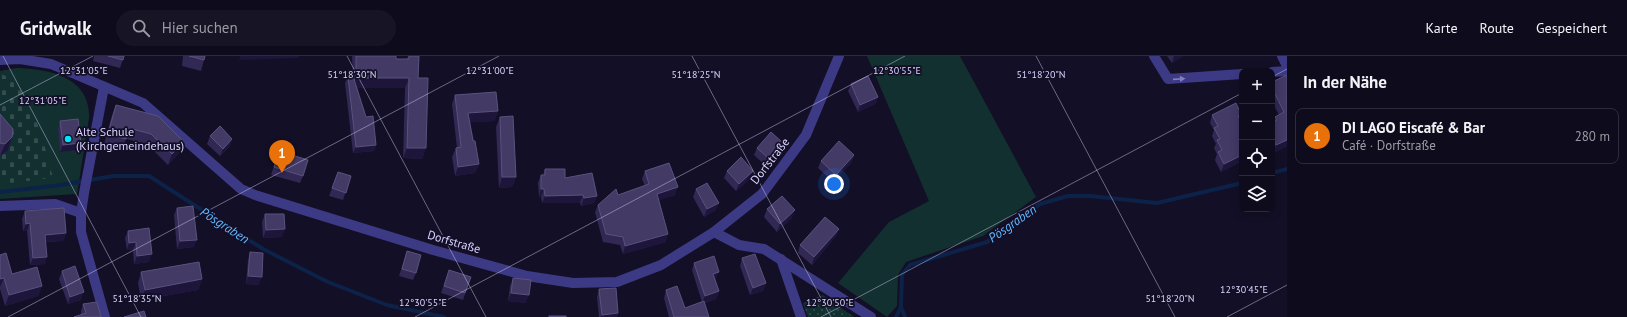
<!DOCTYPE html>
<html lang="de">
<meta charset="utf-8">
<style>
:root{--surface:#0e0b1c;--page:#171425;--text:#f1f3f6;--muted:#9b9ba3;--line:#2e2b3b;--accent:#00e5ff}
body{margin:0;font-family:"PT Sans",sans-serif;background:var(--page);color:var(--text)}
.controls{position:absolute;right:12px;top:12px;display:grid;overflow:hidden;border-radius:8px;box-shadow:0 2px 10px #0003}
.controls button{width:36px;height:36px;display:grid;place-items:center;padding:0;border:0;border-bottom:1px solid var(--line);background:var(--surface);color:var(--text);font:20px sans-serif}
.you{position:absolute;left:834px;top:128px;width:14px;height:14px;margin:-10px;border:3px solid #fff;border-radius:50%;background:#1a73e8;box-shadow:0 0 0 6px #1a73e833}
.badge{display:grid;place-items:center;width:26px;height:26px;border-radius:50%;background:var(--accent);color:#fff;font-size:13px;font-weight:700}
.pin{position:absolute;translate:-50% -33px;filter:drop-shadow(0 1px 2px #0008)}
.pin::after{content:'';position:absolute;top:21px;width:14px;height:12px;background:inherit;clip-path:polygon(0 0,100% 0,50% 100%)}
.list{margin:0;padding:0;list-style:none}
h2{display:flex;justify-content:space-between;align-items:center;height:52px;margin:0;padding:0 16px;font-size:17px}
h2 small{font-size:13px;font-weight:400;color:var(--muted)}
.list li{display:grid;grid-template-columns:26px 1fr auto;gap:12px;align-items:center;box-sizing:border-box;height:56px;margin:0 8px 8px;padding:0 8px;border:1px solid var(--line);border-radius:8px}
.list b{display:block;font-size:15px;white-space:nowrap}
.list p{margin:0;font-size:13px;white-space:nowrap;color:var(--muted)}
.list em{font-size:13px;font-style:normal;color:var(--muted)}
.icon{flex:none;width:22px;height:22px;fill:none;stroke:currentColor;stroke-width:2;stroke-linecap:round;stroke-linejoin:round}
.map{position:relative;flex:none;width:1287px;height:261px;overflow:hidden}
header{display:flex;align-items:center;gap:24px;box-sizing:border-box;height:56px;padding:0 20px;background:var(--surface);border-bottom:1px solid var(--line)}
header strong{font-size:19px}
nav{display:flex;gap:22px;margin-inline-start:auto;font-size:14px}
.search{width:280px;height:36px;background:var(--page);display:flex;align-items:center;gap:10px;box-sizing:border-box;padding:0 14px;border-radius:22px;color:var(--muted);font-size:15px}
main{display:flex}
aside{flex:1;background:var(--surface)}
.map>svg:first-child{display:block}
.grass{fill:#12302f}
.cemetery{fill:url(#cemetery-stones)}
.park{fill:url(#park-dots)}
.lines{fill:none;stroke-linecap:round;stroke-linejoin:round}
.stream{stroke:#0c2248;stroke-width:4}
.minor{stroke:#3d3a85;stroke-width:10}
.wall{fill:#312854}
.shaded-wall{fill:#1d163a}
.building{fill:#433a66;stroke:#5a527e}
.oneway{fill:#837fbc}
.ticks{fill:none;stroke:#d9d4ff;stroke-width:1;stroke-opacity:0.45}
.poi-dot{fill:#00e5ff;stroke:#130f26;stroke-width:1.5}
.labels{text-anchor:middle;stroke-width:3.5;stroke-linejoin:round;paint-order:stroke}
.poi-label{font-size:12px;fill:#d9d4ff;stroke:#130f26;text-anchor:start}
.street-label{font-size:12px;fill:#d9d4ff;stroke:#130f26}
.water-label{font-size:13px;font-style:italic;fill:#62b6ff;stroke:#130f26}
.ticks-label{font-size:10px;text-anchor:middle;fill:#d9d4ff;stroke:#130f26;stroke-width:3.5;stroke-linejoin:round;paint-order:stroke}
</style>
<header>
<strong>Gridwalk</strong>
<div class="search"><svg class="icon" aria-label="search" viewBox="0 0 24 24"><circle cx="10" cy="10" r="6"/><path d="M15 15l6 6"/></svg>Hier suchen</div>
<nav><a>Karte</a><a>Route</a><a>Gespeichert</a></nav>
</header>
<main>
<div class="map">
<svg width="1287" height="261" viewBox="0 0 1287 261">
<defs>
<pattern id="cemetery-stones" width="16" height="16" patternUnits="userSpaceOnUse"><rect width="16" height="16" fill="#12302f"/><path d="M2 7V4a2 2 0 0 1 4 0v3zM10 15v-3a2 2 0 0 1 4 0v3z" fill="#344d4e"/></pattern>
<pattern id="park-dots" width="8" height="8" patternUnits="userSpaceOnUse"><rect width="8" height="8" fill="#12302f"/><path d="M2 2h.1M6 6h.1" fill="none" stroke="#344d4e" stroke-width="1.8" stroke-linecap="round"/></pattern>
</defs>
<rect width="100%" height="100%" fill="#130f26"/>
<!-- grass -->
<g class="grass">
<path d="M867,0h93l76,141 -53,39 -77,26 -8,13 -1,31 -10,11 -49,-34 51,-61 40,-21z"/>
<path d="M16,12c34,1 74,9 73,50l-12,76 -77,5v-128z"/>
</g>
<!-- cemetery -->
<path class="cemetery" d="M0,17l16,9 24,47 13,49 -53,6z"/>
<!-- park -->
<path class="park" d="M823,239l31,22h-46l-5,-14z"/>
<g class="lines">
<!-- stream -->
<g class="stream">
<path d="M1272,117l15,-4"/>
<path d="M0,136l61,-7 52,-9h36l114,73 65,33 59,23 57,12"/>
<path d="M901,251l4,10"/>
<path d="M896,261l5,-10 1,-32 8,-10 77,-23 53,-38 28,-8h22l67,7 85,-20"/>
</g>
<!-- minor -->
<g class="minor">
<path d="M1154,0l14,23 74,-5"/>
<path d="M1282,0l5,10"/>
<path d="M0,4l20,-1 31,5 92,39 98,86 14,6 178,55 94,26 46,7 44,-1 44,-17 53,-33 48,-38 44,-59 33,-79"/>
<path d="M1272,16l15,-1"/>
<path d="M104,31l-20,106 -3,20v19l24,85"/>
<path d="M0,150l55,-2 26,9"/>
<path d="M714,176l25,13 25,4 107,68"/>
<path d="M781,203l20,58"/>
</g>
</g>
<!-- wall -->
<g class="wall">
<path d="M94,0h30l-4,12 -27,-7z"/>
<path d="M183,0h22l-1,4 -3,11 -19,-5z"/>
<path d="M352,0h44v3h11l1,-3h11l-1,22 8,70 -4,11 -19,-1 2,-70h-48l9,29 10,28 -2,6 -21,2 -8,-70 3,-6 5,-1z"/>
<path d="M1167,0h16l-11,7z"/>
<path d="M1287,19v71l-13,7 -2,-3v-27l1,-1 2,-5 4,-2 -7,-13v-20z"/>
<path d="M851,28l27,13 -3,7 -17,8 -10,-21z"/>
<path d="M455,39l43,16 -4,10 -24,1 9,42 -4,9 -20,3 -3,-19 4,-9h1l-5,-44z"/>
<path d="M116,49l68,37 -4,10 -12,13 -21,-21 -21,-5 -4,10 -18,-5 8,-29z"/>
<path d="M0,58l12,23 -4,13 -8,6z"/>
<path d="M1241,58l-1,5 2,4v38l-21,11 -6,-12 2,-6 -3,-6 2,-4 -4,-8 2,-6 -4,-7 2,-8z"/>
<path d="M500,61l16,60 -4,10 -13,1 -3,-61z"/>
<path d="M60,65l18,29 -18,2 -2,-23z"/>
<path d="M210,80l22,3 -2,7 -10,10 -13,-12z"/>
<path d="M782,86l-2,8 -14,16 -12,-11 3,-7z"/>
<path d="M279,95l24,25 -3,7 -29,-8z"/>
<path d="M854,99l-3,8 -18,19 -15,-14 3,-7z"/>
<path d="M545,113l20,9 32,18 -3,7 -13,3 -1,-3h-38l-1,-6h-2l-1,-14 3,-8h2z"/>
<path d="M645,115l30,24 -16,5 7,42 -43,12 -3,-9 -17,-3 -8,-30 3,-7 20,-10 27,-9 -3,-7z"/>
<path d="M727,115h26l-2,7 -15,13 -12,-13z"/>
<path d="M338,116l13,4 -8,24 -14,-4z"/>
<path d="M696,133l20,21 -12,7 -11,-20z"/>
<path d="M177,152l17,39 -17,2 -3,-34z"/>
<path d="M767,153l25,9 -15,14 -13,-15z"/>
<path d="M25,155l41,22 -3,8 -17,1 -1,22 -15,1 -3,-34h-4l-1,-12z"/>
<path d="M265,158l17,23 -19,1 -1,-16z"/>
<path d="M839,173l-3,7 -24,29 -14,-12 2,-8z"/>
<path d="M128,175l21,31 -15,2 -1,-14h-6l-2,-12z"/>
<path d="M407,195l9,22 -3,7 -14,-4z"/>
<path d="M250,196l9,33 -13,-1 2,-24z"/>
<path d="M0,199l12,19 30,12 -4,10 -33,10 -5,-17z"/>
<path d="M742,202l24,25 -3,8 -13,4 -10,-29z"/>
<path d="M694,207l22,16 -1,1 4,11 -3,8 -12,4 5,14h-40l-5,-19 2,-8 19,18 17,-6 -10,-32z"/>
<path d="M449,214l22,7 -8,23 -22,-7z"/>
<path d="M62,215l19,29 -13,4 -9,-25z"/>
<path d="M141,216l61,7 -4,11 -57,10 -3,-17z"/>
<path d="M513,222l13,25 -18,-2 2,-15z"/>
<path d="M599,233l19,24 -1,4h-18l-2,-20z"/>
<path d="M83,248l18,13 -20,-3v-3z"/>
</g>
<!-- shaded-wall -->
<g class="shaded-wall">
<path d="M240,0h59l-1,2 -59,2z"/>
<path d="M1174,0h9l-11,7z"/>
<path d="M356,22h53l-4,10h-52z"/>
<path d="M1275,38l-3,8v-6z"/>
<path d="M878,41l-3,7 -17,8 2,-7z"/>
<path d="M498,55l-4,10 -30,2 4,-10z"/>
<path d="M12,81l-4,13 -8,6 5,-12z"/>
<path d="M232,83l-2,7 -10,10 3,-7z"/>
<path d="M1287,84v6l-13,7 2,-8z"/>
<path d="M184,86l-4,10 -12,13 4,-11z"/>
<path d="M782,86l-2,8 -14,16 2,-8z"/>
<path d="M81,87l-3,7 -18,2 3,-7z"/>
<path d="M376,89l-2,6 -21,2 3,-6z"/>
<path d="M407,92h19l-4,11 -19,-1z"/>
<path d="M854,99l-3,8 -18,19 3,-7z"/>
<path d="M1242,99v6l-21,11 3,-8z"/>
<path d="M479,108l-4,9 -20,3 3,-9z"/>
<path d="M753,115l-2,7 -15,13 3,-7z"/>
<path d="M502,121h14l-4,10 -13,1z"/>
<path d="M678,131l-3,8 -20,7 2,-8z"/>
<path d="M541,133h3l-3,8h-2z"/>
<path d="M583,139l-3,8h-38l3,-7z"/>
<path d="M597,140l-3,7 -13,3 3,-8z"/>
<path d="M719,147l-3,7 -12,7 3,-8z"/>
<path d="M795,154l-3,8 -15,14 3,-8z"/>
<path d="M30,167l-3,8h-4l3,-7z"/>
<path d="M285,173l-3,8 -19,1 3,-8z"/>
<path d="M839,173l-3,7 -24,29 2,-8z"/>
<path d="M66,177l-3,8 -20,1 2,-7z"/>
<path d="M668,178l-2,8 -43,12 2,-8z"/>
<path d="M197,184l-3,7 -17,2 3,-8z"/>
<path d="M136,186l-3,8h-6l2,-7z"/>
<path d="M152,198l-3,8 -15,2 3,-8z"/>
<path d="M47,201l-2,7 -15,1 3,-7z"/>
<path d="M719,216l-3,7 -6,2 3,-7z"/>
<path d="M248,220l14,1 -3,8 -13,-1z"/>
<path d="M4,222l-4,9v-8z"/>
<path d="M202,223l-4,11 -57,10 4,-10z"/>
<path d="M766,227l-3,8 -13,4 3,-7z"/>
<path d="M42,230l-4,10 -33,10 4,-11z"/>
<path d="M719,235l-3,8 -14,4 3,-7z"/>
<path d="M84,236l-3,8 -13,4 2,-7z"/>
<path d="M511,237l18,2 -3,8 -18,-2z"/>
<path d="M618,257l-1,4h-16l1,-2z"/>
</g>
<!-- building -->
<g class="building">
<path d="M108,0h16l-1,4z"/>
<path d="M189,0h16l-1,4z"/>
<path d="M356,0h40v3h13v-3h10l-1,22h10l-2,70h-19l2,-70h-53z"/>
<path d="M1287,19v65l-11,5 -4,-8v-14l5,-3 -2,-3 9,-5 -9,-18 -3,2v-14z"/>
<path d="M353,20l13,41 7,-1 3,29 -20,2 -8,-70z"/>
<path d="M868,20l10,21 -18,8 -9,-21z"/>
<path d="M496,36l2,19 -30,2 5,28h2l4,23 -21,3 -2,-19 5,-1 -6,-52z"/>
<path d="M1236,47l5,11 -3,2 4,7v5h-1l1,2v10l-2,1 2,5v9l-18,9 -6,-12 4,-2 -5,-10 3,-1 -6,-11 4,-2 -6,-11z"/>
<path d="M116,49l42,11 26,26 -12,12 -21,-20 -22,-6 -3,11 -18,-5z"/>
<path d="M0,58l13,15 -1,8 -7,7 -5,-1z"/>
<path d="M513,60l3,61h-14l-2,-60z"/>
<path d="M78,63l3,24 -18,2 -3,-24z"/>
<path d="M220,70l12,13 -9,10 -13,-13z"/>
<path d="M771,76l11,10 -14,16 -11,-10z"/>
<path d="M839,85l15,14 -18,20 -15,-14z"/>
<path d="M279,95l29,9 -5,16 -29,-9z"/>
<path d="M741,101l12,14 -14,13 -12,-13z"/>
<path d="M669,107l9,24 -21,7 11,40 -43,12 -2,-9 -17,-3 -8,-29 18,-16 2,6 31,-11 -4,-13z"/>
<path d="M545,113h20v9l27,-5 5,23 -13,2 -1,-3 -38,1 -1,-7h-3v-14h4z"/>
<path d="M338,116l13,4 -5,17 -14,-5z"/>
<path d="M707,127l12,20 -12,6 -11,-20z"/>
<path d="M782,140l13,14 -15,14 -13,-15z"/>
<path d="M193,150l4,34 -17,1 -3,-33z"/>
<path d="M64,152l2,25 -21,2 2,22 -14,1 -3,-35 -4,1 -1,-13z"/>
<path d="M265,158h19l1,15 -19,1z"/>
<path d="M825,161l14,12 -25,28 -14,-12z"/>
<path d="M149,172l3,26 -15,2 -1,-14 -7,1 -1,-12z"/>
<path d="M407,195l14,4 -5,18 -14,-4z"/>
<path d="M250,196l13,1 -1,24 -14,-1z"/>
<path d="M6,197l6,21 25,-7 5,19 -33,9 -5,-17 -4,1v-24z"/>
<path d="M755,198l11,29 -13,5 -11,-30z"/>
<path d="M714,200l5,16 -6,2 6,17 -14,5 -11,-33z"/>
<path d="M199,206l3,17 -57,11 -4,-18z"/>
<path d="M75,210l9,26 -14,5 -8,-26z"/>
<path d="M449,214l22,7 -6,16 -21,-7z"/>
<path d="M513,222l18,2 -2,15 -18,-2z"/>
<path d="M677,230l8,22 19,-7 5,16h-35l-8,-27z"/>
<path d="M616,232l2,25 -16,2 -3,-26z"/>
<path d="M97,246l4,15h-27l12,-4 -3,-9z"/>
<path d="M144,255l2,6h-22z"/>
<rect x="549" y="260" width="17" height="1"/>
</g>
<!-- one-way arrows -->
<defs><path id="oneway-solid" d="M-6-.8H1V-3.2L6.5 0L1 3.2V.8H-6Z"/></defs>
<use class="oneway" href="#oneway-solid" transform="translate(1179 23) rotate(-4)"/>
<!-- ticks -->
<path class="ticks" d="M3,0l138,261M347,0l139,261M692,0l139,261M1036,0l139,261M1272,21l15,-8M0,49l93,-49M8,261l491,-261M415,261l490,-261M821,261l421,-224M1227,261l60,-32"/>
<!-- markers -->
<circle class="poi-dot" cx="68" cy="83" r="4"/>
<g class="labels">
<!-- poi labels -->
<g class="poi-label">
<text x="76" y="80">Alte Schule<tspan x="76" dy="14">(Kirchgemeindehaus)</tspan></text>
</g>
<!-- street labels -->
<g class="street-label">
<text transform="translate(770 105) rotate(-52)" y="4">Dorfstraße</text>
<text transform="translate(454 186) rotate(16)" y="4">Dorfstraße</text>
</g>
<!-- water labels -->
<g class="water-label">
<text transform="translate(1012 167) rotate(-35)" y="5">Pösgraben</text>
<text transform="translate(225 169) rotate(33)" y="5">Pösgraben</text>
</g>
</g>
<g class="ticks-label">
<text x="84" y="18">12°31'05"E</text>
<text x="490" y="18">12°31'00"E</text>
<text x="897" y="18">12°30'55"E</text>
<text x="352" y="22">51°18'30"N</text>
<text x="696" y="22">51°18'25"N</text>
<text x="1041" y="22">51°18'20"N</text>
<text x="43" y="48">12°31'05"E</text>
<text x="1244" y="237">12°30'45"E</text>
<text x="137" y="246">51°18'35"N</text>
<text x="1170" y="246">51°18'20"N</text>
<text x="423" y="250">12°30'55"E</text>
<text x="830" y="250">12°30'50"E</text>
</g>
</svg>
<div class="controls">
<button>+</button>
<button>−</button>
<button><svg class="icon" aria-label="locate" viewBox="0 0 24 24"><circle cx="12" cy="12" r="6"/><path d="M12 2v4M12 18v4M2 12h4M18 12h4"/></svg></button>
<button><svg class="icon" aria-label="layers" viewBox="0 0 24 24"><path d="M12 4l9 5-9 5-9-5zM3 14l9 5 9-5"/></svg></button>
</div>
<div class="you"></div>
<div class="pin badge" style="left:282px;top:117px;background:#e8710a">1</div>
</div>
<aside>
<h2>In der Nähe<small></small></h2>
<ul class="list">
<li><span class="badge" style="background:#e8710a">1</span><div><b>DI LAGO Eiscafé &amp; Bar</b><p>Café · Dorfstraße</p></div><em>280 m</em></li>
</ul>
</aside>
</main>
